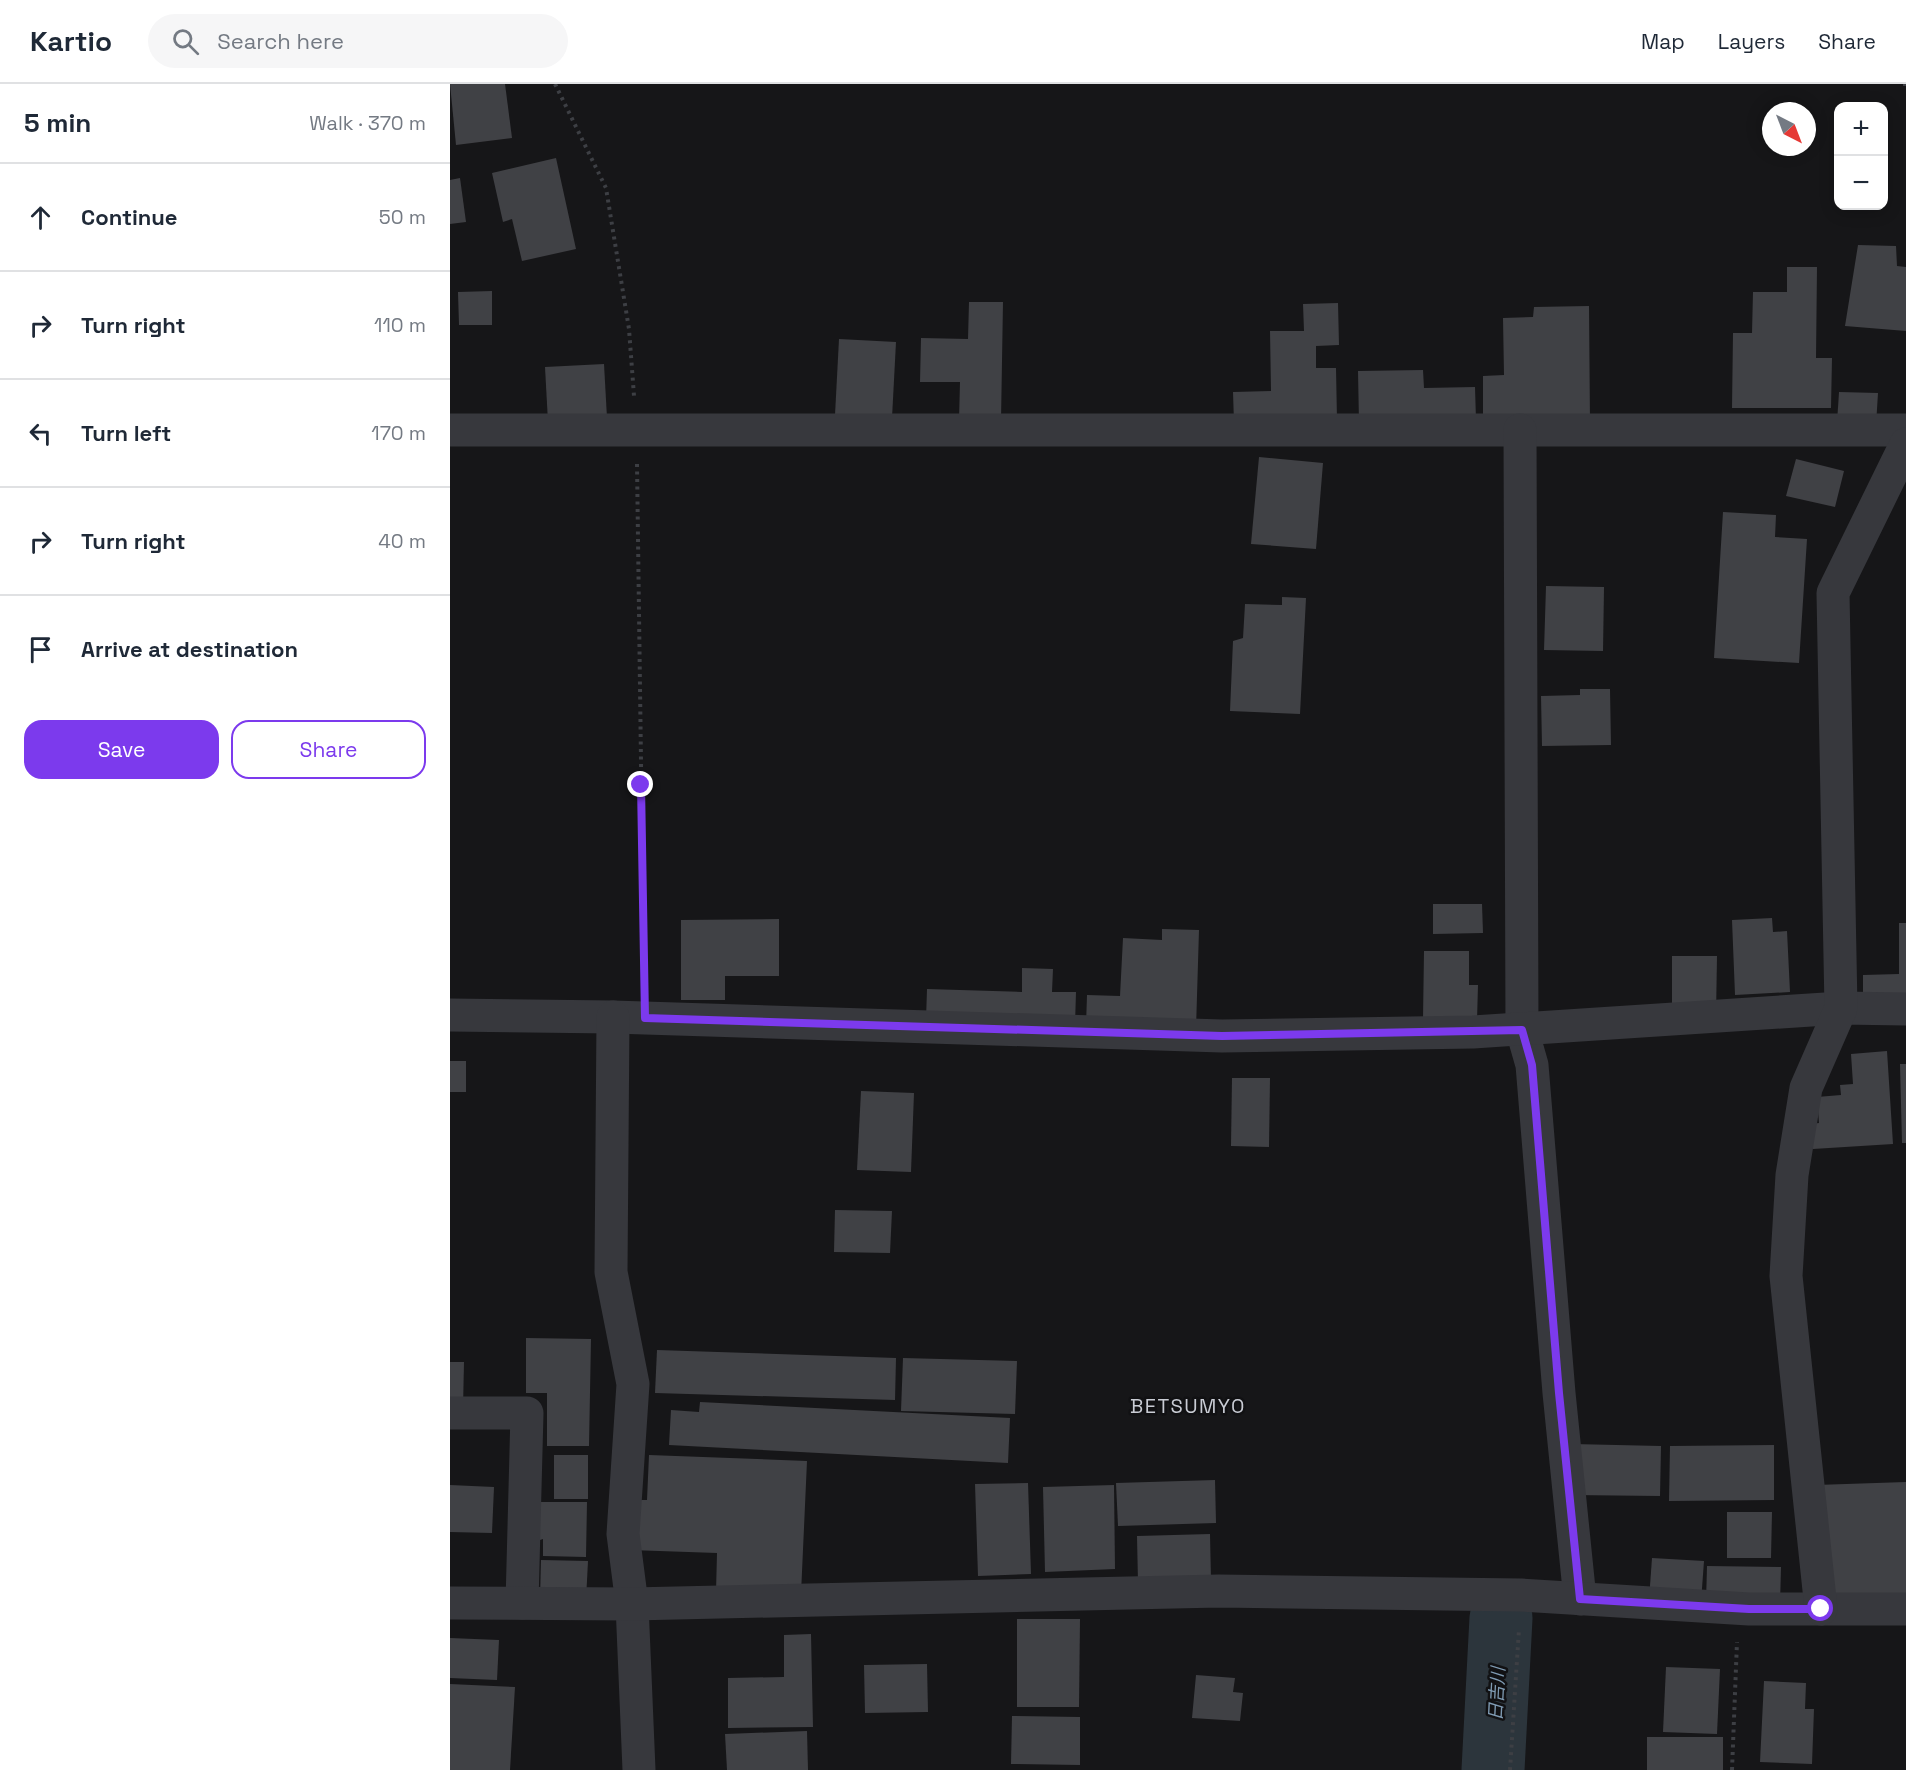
<!DOCTYPE html>
<meta charset="utf-8">
<style>
:root{--surface:#fff;--page:#f6f6f7;--text:#1f2937;--muted:#747a83;--line:#e0e1e3;--accent:#7c3aed}
body{margin:0;font-family:"Space Grotesk","Noto Sans JP",sans-serif;background:var(--page);color:var(--text)}
.controls{position:absolute;right:18px;top:18px;display:grid;overflow:hidden;border-radius:12px;box-shadow:0 3px 15px #0003}
.controls button{width:54px;height:54px;display:grid;place-items:center;padding:0;border:0;border-bottom:2px solid var(--line);background:var(--surface);color:var(--text);font:30px sans-serif}
.compass{position:absolute;left:1312px;top:18px;width:54px;height:54px;border-radius:50%;background:var(--surface);box-shadow:0 3px 15px #0003;rotate:138deg}
.stop{position:absolute;width:18px;height:18px;margin:-14px;border:4px solid #7c3aed;border-radius:50%;background:#fff}
.stop.end{background:#7c3aed;border-color:#fff;box-shadow:0 2px 6px #0008}
.list{margin:0;padding:0;list-style:none}
h2{display:flex;justify-content:space-between;align-items:center;height:78px;margin:0;padding:0 24px;font-size:26px}
h2 small{font-size:20px;font-weight:400;color:var(--muted)}
.list li{display:grid;grid-template-columns:39px 1fr auto;gap:18px;align-items:center;box-sizing:border-box;height:108px;padding:0 24px;border-top:2px solid var(--line)}
.list b{display:block;font-size:22px;white-space:nowrap}
.list em{font-size:20px;font-style:normal;color:var(--muted)}
.actions{display:flex;gap:12px;padding:18px 24px}
.actions a{flex:1;padding:14px 0;border:2px solid var(--accent);border-radius:18px;text-align:center;font-size:21px;color:var(--accent)}
.actions .main{background:var(--accent);color:#fff}
.icon{flex:none;width:33px;height:33px;fill:none;stroke:currentColor;stroke-width:2;stroke-linecap:round;stroke-linejoin:round}
.map{position:relative;flex:none;width:1456px;height:1686px;overflow:hidden}
header{display:flex;align-items:center;gap:36px;box-sizing:border-box;height:84px;padding:0 30px;background:var(--surface);border-bottom:2px solid var(--line)}
header strong{font-size:28px}
nav{display:flex;gap:33px;margin-inline-start:auto;font-size:21px}
.search{width:420px;height:54px;background:var(--page);display:flex;align-items:center;gap:15px;box-sizing:border-box;padding:0 21px;border-radius:33px;color:var(--muted);font-size:22px}
main{display:flex}
aside{flex:1;background:var(--surface)}
.map>svg:first-child{display:block}
.lines{fill:none;stroke-linecap:round;stroke-linejoin:round}
.river{stroke:#2c353c;stroke-width:63}
.building{fill:#404145}
.path{stroke:#3d3f44;stroke-width:4;stroke-dasharray:3 4.5;stroke-linecap:butt}
.minor{stroke:#37383d;stroke-width:33}
.route{stroke:#7c3aed;stroke-width:8}
.labels{text-anchor:middle;stroke-width:5;stroke-linejoin:round;paint-order:stroke}
.water-label{font-size:18px;font-style:italic;fill:#7f9bb3;stroke:#111113}
.quarter-label{font-size:20px;letter-spacing:1.5px;fill:#c9ccd4;stroke:#111113}
</style>
<header>
<strong>Kartio</strong>
<div class="search"><svg class="icon" aria-label="search" viewBox="0 0 24 24"><circle cx="10" cy="10" r="6"/><path d="M15 15l6 6"/></svg>Search here</div>
<nav><a>Map</a><a>Layers</a><a>Share</a></nav>
</header>
<main>
<aside>
<h2>5 min<small>Walk · 370 m</small></h2>
<ul class="list">
<li><svg class="icon" aria-label="ahead" viewBox="0 0 24 24"><path d="M12 20V5M6 11l6-6 6 6"/></svg><div><b>Continue</b></div><em>50 m</em></li>
<li><svg class="icon" aria-label="right" viewBox="0 0 24 24"><path d="M7 20v-9h11M14 6l5 5-5 5"/></svg><div><b>Turn right</b></div><em>110 m</em></li>
<li><svg class="icon" aria-label="left" viewBox="0 0 24 24"><path d="M17 20v-9H6M10 6l-5 5 5 5"/></svg><div><b>Turn left</b></div><em>170 m</em></li>
<li><svg class="icon" aria-label="right" viewBox="0 0 24 24"><path d="M7 20v-9h11M14 6l5 5-5 5"/></svg><div><b>Turn right</b></div><em>40 m</em></li>
<li><svg class="icon" aria-label="arrive" viewBox="0 0 24 24"><path d="M6 21V4h12l-3 4 3 4H6"/></svg><div><b>Arrive at destination</b></div></li>
</ul>
<div class="actions"><a class="main">Save</a><a>Share</a></div>
</aside>
<div class="map">
<svg width="1456" height="1686" viewBox="0 0 1456 1686">
<rect width="100%" height="100%" fill="#161618"/>
<g class="lines">
<!-- river -->
<path class="river" d="M1043,1686l8,-152"/>
</g>
<!-- building -->
<g class="building">
<path d="M0,0h55l7,54 -56,7z"/>
<path d="M1434,38h3l-1,45h-2z"/>
<path d="M106,74l20,91 -54,12 -10,-42 -9,3 -11,-49z"/>
<path d="M10,94l6,44 -16,2v-44z"/>
<path d="M1408,161l38,1 1,20 9,1v64l-61,-5z"/>
<path d="M1337,183h30l-1,91h16l-1,50h-99l1,-75h19l1,-41h34z"/>
<path d="M42,207v34h-33l-1,-33z"/>
<path d="M519,218h34l-2,119 -42,-1 1,-38h-40l1,-44 47,1z"/>
<path d="M888,219l1,42 -23,1v22h20l1,52 -103,3 -1,-31 38,-1 -1,-60h34l-1,-27z"/>
<path d="M1139,222l1,118 -107,2v-50l21,-1 -1,-57 30,-1 1,-10z"/>
<path d="M389,255l57,3 -4,76 -57,-3z"/>
<path d="M154,280l3,54 -59,4 -3,-55z"/>
<path d="M973,286l1,18 51,-1 1,33 -117,3 -1,-52z"/>
<path d="M1389,308l39,1 -2,32 -39,-2z"/>
<path d="M809,373l64,6 -7,86 -65,-5z"/>
<path d="M1346,375l48,12 -9,36 -49,-11z"/>
<path d="M1273,428l53,3 -1,22 32,2 -8,124 -85,-5z"/>
<path d="M1096,502l58,1 -1,64 -59,-1z"/>
<path d="M832,513l24,1 -6,116 -70,-3 3,-70 10,-3 2,-34 37,1z"/>
<path d="M1130,605h30l1,56 -69,1 -1,-50 39,-1z"/>
<path d="M983,820h49l1,29 -50,1z"/>
<path d="M1322,834l1,14 14,-1 3,61 -55,3 -3,-75z"/>
<path d="M329,835v57h-54v24h-44v-80z"/>
<path d="M1449,839h7v82h-43v-30l36,-1z"/>
<path d="M712,845l37,1 -3,99 -110,-3 1,-31 33,1 3,-58 39,2z"/>
<path d="M974,867h45v34h9l-1,36 -54,-1z"/>
<path d="M1222,872h45l-1,60h-44z"/>
<path d="M572,884l31,1 -1,23h24l-1,33 -149,-5 1,-31 95,3z"/>
<path d="M1437,967l6,93 -80,5 -2,-25 8,-1 -2,-26 24,-2 -1,-10 13,-1 -2,-30z"/>
<rect x="0" y="977" width="16" height="31"/>
<path d="M1450,980h6v79h-4z"/>
<path d="M782,994h38l-1,69 -38,-1z"/>
<path d="M411,1007l53,2 -3,79 -54,-2z"/>
<path d="M385,1126l57,1 -2,42 -56,-1z"/>
<path d="M76,1254l65,1 -2,107h-42v-53h-21z"/>
<path d="M207,1266l239,8 -1,42 -240,-7z"/>
<path d="M453,1274l114,3 -2,53 -114,-3z"/>
<path d="M0,1278h14l-1,46 -13,-1z"/>
<path d="M250,1318l310,16 -2,45 -339,-18 2,-35 28,2z"/>
<path d="M1122,1360l89,2 -1,50 -89,-1z"/>
<path d="M1324,1361v55l-105,1 1,-55z"/>
<rect x="104" y="1371" width="34" height="44"/>
<path d="M199,1371l158,6 -6,133 -85,-2 1,-39 -87,-3 2,-50h15z"/>
<path d="M765,1396l1,43 -98,3 -2,-43z"/>
<path d="M1456,1398v122l-85,4 -5,-123z"/>
<path d="M578,1399l3,91 -53,2 -3,-92z"/>
<path d="M0,1401l44,2 -2,46 -42,-1z"/>
<path d="M664,1401l1,84 -70,3 -2,-85z"/>
<path d="M88,1418h49l-1,55 -43,-1v-17l-6,2z"/>
<path d="M1277,1428h45l-1,46h-44z"/>
<path d="M760,1450l1,47 -73,2 -1,-47z"/>
<path d="M1202,1474l52,3 -3,41 -52,-2z"/>
<path d="M91,1476l47,1 -2,39 -46,-1z"/>
<path d="M1257,1482l74,1 -1,38 -74,-2z"/>
<path d="M567,1535h63l-1,88h-62z"/>
<path d="M361,1550l2,93 -85,1v-50l56,-1v-42z"/>
<path d="M0,1554l49,2 -2,40 -47,-2z"/>
<path d="M477,1580l1,48 -63,1 -1,-48z"/>
<path d="M1216,1583l54,2 -3,65 -54,-2z"/>
<path d="M746,1591l39,3 -2,14 10,1 -3,28 -48,-3z"/>
<path d="M1314,1597l42,2 -1,26h9l-2,55 -52,-2z"/>
<path d="M0,1600l65,3 -5,83h-60z"/>
<path d="M562,1632l68,1v48l-69,-1z"/>
<path d="M357,1647l1,39h-81l-2,-36z"/>
<rect x="1197" y="1653" width="76" height="33"/>
</g>
<g class="lines">
<!-- path -->
<g class="path">
<path d="M105,0l51,104 23,141 5,67"/>
<path d="M1453,0h3"/>
<path d="M187,380l7,520"/>
<path d="M1060,1686l9,-141"/>
<path d="M1282,1686l5,-128"/>
</g>
<!-- minor -->
<g class="minor">
<path d="M0,346h1456"/>
<path d="M1070,346l2,600 10,35 27,328 21,206"/>
<path d="M0,931l163,2 609,19 251,-4 368,-24 65,1"/>
<path d="M163,933l-2,255 22,112 -10,150 9,70 7,166"/>
<path d="M0,1329h77l-5,190"/>
<path d="M0,1519l182,1 587,-13 302,4 228,14h157"/>
<path d="M1371,1525l-35,-333 6,-101 14,-87 35,-80 -8,-415 73,-149"/>
</g>
</g>
<g class="lines">
<!-- route -->
<path class="route" d="M191,701l4,233 577,18 300,-6 10,35 27,328 21,206 169,10h72"/>
</g>
<g class="labels">
<!-- water labels -->
<g class="water-label">
<text transform="translate(1047 1610) rotate(-87)" y="6">日吉川</text>
</g>
<!-- quarter labels -->
<g class="quarter-label">
<text x="738" y="1329">BETSUMYO</text>
</g>
</g>
</svg>
<div class="controls">
<button>+</button>
<button>−</button>
</div>
<svg class="compass" viewBox="-18 -18 36 36"><path d="M0-13l5 13h-10z" fill="#e53935"/><path d="M0 13l5-13h-10z" fill="#747a83"/></svg>
<div class="stop" style="left:1371px;top:1525px"></div>
<div class="stop end" style="left:191px;top:701px"></div>
</div>
</main>
